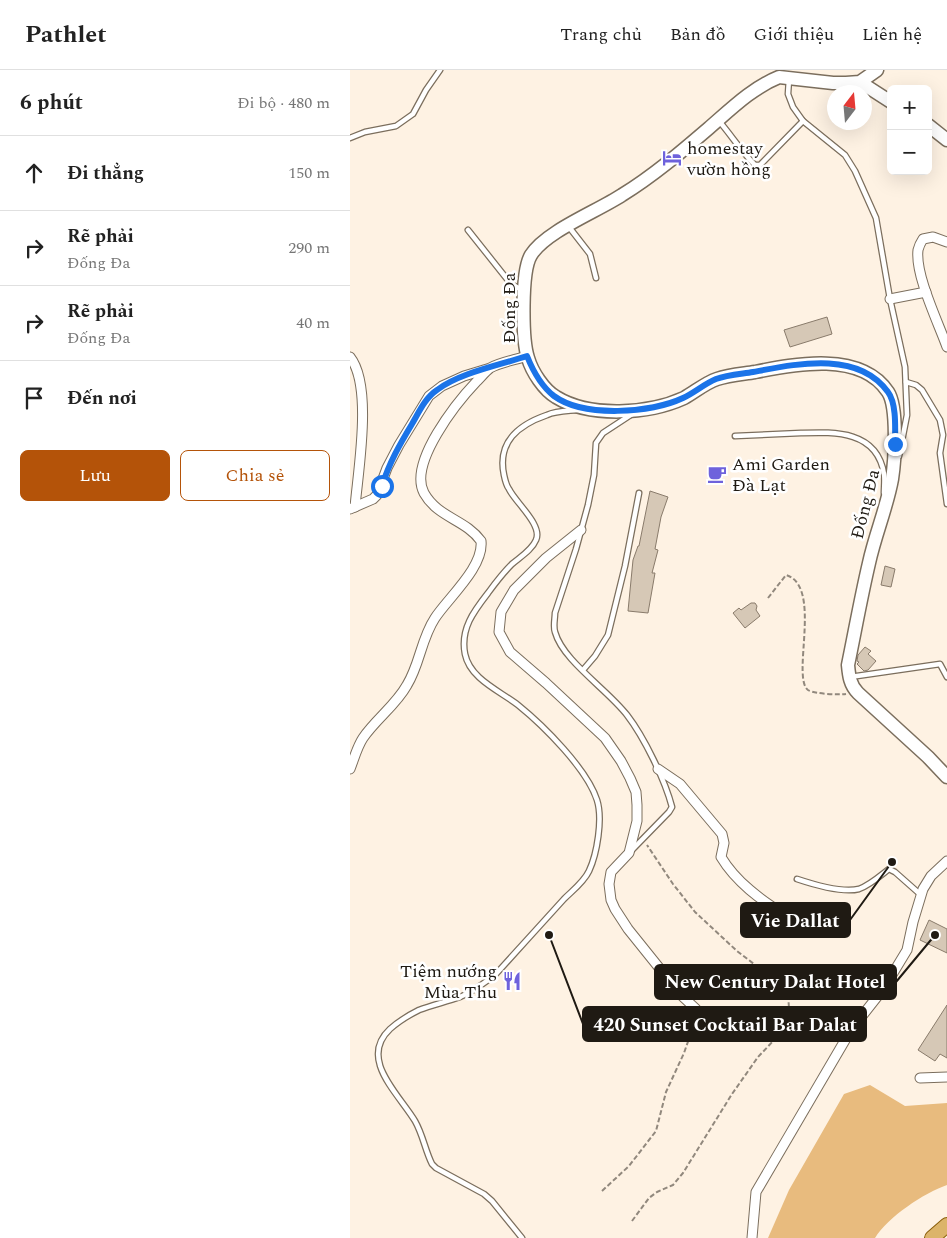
<!DOCTYPE html>
<html lang="vi">
<meta charset="utf-8">
<style>
:root{--surface:#fff;--page:#f6f6f6;--text:#222;--muted:#767676;--line:#e0e0e0;--accent:#b45309}
body{margin:0;font-family:Spectral,serif;background:var(--page);color:var(--text)}
.controls{position:absolute;right:15px;top:15px;display:grid;overflow:hidden;border-radius:8px;box-shadow:0 5px 20px #0002}
.controls button{width:45px;height:45px;display:grid;place-items:center;padding:0;border:0;border-bottom:1px solid var(--line);background:var(--surface);color:var(--text);font:25px sans-serif}
.compass{position:absolute;left:477px;top:15px;width:45px;height:45px;border-radius:50%;background:var(--surface);box-shadow:0 5px 20px #0002;rotate:16deg}
.stop{position:absolute;width:15px;height:15px;margin:-11px;border:4px solid #1a73e8;border-radius:50%;background:#fff}
.stop.end{background:#1a73e8;border-color:#fff;box-shadow:0 1px 5px #0008}
.list{margin:0;padding:0;list-style:none}
h2{display:flex;justify-content:space-between;align-items:center;height:65px;margin:0;padding:0 20px;font-size:21px}
h2 small{font-size:16px;font-weight:400;color:var(--muted)}
.list li{display:grid;grid-template-columns:32px 1fr auto;gap:15px;align-items:center;box-sizing:border-box;height:75px;padding:0 20px;border-top:1px solid var(--line)}
.list b{display:block;font-size:19px;white-space:nowrap}
.list p{margin:0;font-size:16px;white-space:nowrap;color:var(--muted)}
.list em{font-size:16px;font-style:normal;color:var(--muted)}
.actions{display:flex;gap:10px;padding:15px 20px}
.actions a{flex:1;padding:11px 0;border:1px solid var(--accent);border-radius:8px;text-align:center;font-size:18px;color:var(--accent)}
.actions .main{background:var(--accent);color:#fff}
.icon{flex:none;width:28px;height:28px;fill:none;stroke:currentColor;stroke-width:2;stroke-linecap:round;stroke-linejoin:round}
.map{position:relative;flex:none;width:597px;height:1168px;overflow:hidden}
header{display:flex;align-items:center;gap:30px;box-sizing:border-box;height:70px;padding:0 25px;background:var(--surface);border-bottom:1px solid var(--line)}
header strong{font-size:24px}
nav{display:flex;gap:28px;margin-inline-start:auto;font-size:18px}
main{display:flex}
aside{flex:1;background:var(--surface)}
.map>svg:first-child{display:block}
.forest{fill:#e8bb7e}
.building{fill:#d6c8b6;stroke:#897b6b}
.lines{fill:none;stroke-linecap:round;stroke-linejoin:round}
.lane-casing{stroke:#7b6e5d;stroke-width:7}
.street-casing{stroke:#7b6e5d;stroke-width:11}
.secondary-casing{stroke:#7b6e5d;stroke-width:15}
.primary-casing{stroke:#8a5e0b;stroke-width:16}
.path{stroke:#91887d;stroke-width:2;stroke-dasharray:5 2.5;stroke-linecap:butt}
.lane{stroke:#fff;stroke-width:4.5}
.street{stroke:#fff;stroke-width:9}
.secondary{stroke:#fff;stroke-width:12}
.primary{stroke:#dcb46a;stroke-width:14}
.route{stroke:#1a73e8;stroke-width:6}
.labels{text-anchor:middle;stroke-width:5;stroke-linejoin:round;paint-order:stroke}
.poi-label{font-size:18px;fill:#1f1a13;stroke:#fff;text-anchor:start}
.street-label{font-size:18px;fill:#1f1a13;stroke:#fff}
.leader{fill:none;stroke:#1f1a13;stroke-width:2}
.callout-dot{fill:#1f1a13;stroke:#fff;stroke-width:2}
.callout{fill:#1f1a13;stroke:#1f1a13;stroke-width:2}
.callout-label{font-size:19px;text-anchor:middle;font-weight:bold;fill:#fff}
</style>
<header>
<strong>Pathlet</strong>
<nav><a>Trang chủ</a><a>Bản đồ</a><a>Giới thiệu</a><a>Liên hệ</a></nav>
</header>
<main>
<aside>
<h2>6 phút<small>Đi bộ · 480 m</small></h2>
<ul class="list">
<li><svg class="icon" aria-label="ahead" viewBox="0 0 24 24"><path d="M12 20V5M6 11l6-6 6 6"/></svg><div><b>Đi thẳng</b></div><em>150 m</em></li>
<li><svg class="icon" aria-label="right" viewBox="0 0 24 24"><path d="M7 20v-9h11M14 6l5 5-5 5"/></svg><div><b>Rẽ phải</b><p>Đống Đa</p></div><em>290 m</em></li>
<li><svg class="icon" aria-label="right" viewBox="0 0 24 24"><path d="M7 20v-9h11M14 6l5 5-5 5"/></svg><div><b>Rẽ phải</b><p>Đống Đa</p></div><em>40 m</em></li>
<li><svg class="icon" aria-label="arrive" viewBox="0 0 24 24"><path d="M6 21V4h12l-3 4 3 4H6"/></svg><div><b>Đến nơi</b></div></li>
</ul>
<div class="actions"><a class="main">Lưu</a><a>Chia sẻ</a></div>
</aside>
<div class="map">
<svg width="597" height="1168" viewBox="0 0 597 1168">
<rect width="100%" height="100%" fill="#fef2e3"/>
<!-- forest -->
<path class="forest" d="M520,1015l35,21 42,-3v82c-23,8 -59,32 -72,53h-107l21,-48 55,-96z"/>
<!-- building -->
<g class="building">
<path d="M477,247l5,17 -42,13 -6,-17z"/>
<path d="M300,421l18,6 -7,20 -6,32 3,1 -6,23h3l-7,40 -20,-2 5,-51 5,-14h1z"/>
<path d="M535,496l10,3 -4,18 -10,-2z"/>
<path d="M401,533h4l2,3 -1,4 4,6 -15,12 -12,-15 6,-5 2,2z"/>
<path d="M515,577l6,4 -3,3 8,7 -8,9 -4,1 -7,-7 2,-2 -2,-1 1,-6z"/>
<path d="M579,850l18,9v24l-27,-13z"/>
<path d="M597,935v53l-7,-4 -5,7 -17,-11z"/>
</g>
<g class="lines">
<!-- lane casing -->
<g class="lane-casing">
<g id="lane">
<path d="M439,9l-1,15 5,13 10,14 42,34 10,16 21,47 14,81 15,68 2,48 -8,41"/>
<path d="M369,51c12,14 23,31 36,44h5l43,-44"/>
<path d="M0,68l15,-6 31,-6 17,-12 13,-24 14,-20"/>
<path d="M219,157l21,27 6,24"/>
<path d="M118,160l43,54 11,6"/>
<path d="M556,312l10,3 6,5 18,30 3,15 -3,18 7,51"/>
<path d="M385,366c22,-1 44,-2 66,-3 33,-1 76,-3 83,41 1,6 0,13 0,19"/>
<path d="M233,600l12,-14 13,-21 17,-69 14,-73"/>
<path d="M500,607l90,-13 7,13"/>
<path d="M281,781l38,-39 3,-5c-7,-27 -28,-70 -45,-92 -20,-26 -64,-54 -72,-83 -2,-6 0,-13 0,-19l21,-64 12,-44 6,-30 2,-32 7,-10 29,-19"/>
<path d="M447,809c15,5 46,14 62,10 11,-4 21,-13 30,-20l6,3 26,23"/>
<path d="M172,1168l-30,-37 -8,-7 -48,-26 -4,-4c-7,-14 -9,-29 -17,-43 -16,-27 -57,-62 -25,-92 9,-8 19,-14 29,-19 13,-5 27,-8 41,-13 13,-5 24,-14 35,-22 23,-25 46,-51 69,-76 8,-8 20,-17 25,-28 8,-17 14,-52 8,-71 -10,-31 -53,-74 -79,-95 -18,-14 -48,-26 -53,-51 -5,-25 9,-43 23,-61 8,-11 15,-20 24,-29 8,-7 20,-14 24,-24 7,-15 -21,-38 -27,-51 -3,-4 -4,-9 -5,-14 -7,-33 14,-50 43,-60 9,-4 21,-4 30,-5"/>
</g>
</g>
<!-- street casing -->
<g class="street-casing">
<g id="street">
<path d="M597,172l-14,-5 -10,2c-2,3 -4,7 -5,11 -3,25 20,72 29,97"/>
<path d="M540,229l36,-7"/>
<path d="M0,287c23,29 8,114 5,150"/>
<path d="M0,439l23,-10 4,-4 10,-27 12,-23 30,-49 13,-10 22,-10 23,-7"/>
<path d="M231,460l-35,28 -32,32 -13,22 -2,20 11,20 36,31 59,55 16,23 9,17 6,14 1,13v16l-8,32 -18,19 -2,12 2,16 4,9 13,20 53,66 15,14"/>
<path d="M0,699c4,-10 7,-22 13,-31 13,-19 33,-33 44,-53 13,-21 14,-46 28,-67 13,-20 49,-51 46,-77 -16,-22 -43,-23 -57,-48 -16,-30 33,-91 53,-112 4,-4 9,-10 13,-13 11,-6 25,-8 37,-12"/>
<path d="M308,699l22,15 42,50 2,9 -3,14c15,25 40,43 64,58"/>
<path d="M570,1008l27,-1"/>
<path d="M402,1168l4,-46 95,-162 33,-42 23,-38 6,-28 10,-33 8,-13 16,-15"/>
</g>
</g>
<!-- secondary casing -->
<g class="secondary-casing">
<g id="secondary">
<path d="M527,0l-17,12 -14,1h-13l-54,-6c-27,11 -48,32 -70,51 -28,24 -56,48 -87,67 -24,16 -76,36 -91,60 -10,16 -9,85 -3,103 4,14 16,32 28,39 34,21 93,17 128,1 11,-6 21,-15 33,-19 12,-4 26,-5 38,-7 40,-8 106,-21 133,20 10,15 7,68 4,87 -5,28 -17,56 -23,84 -8,34 -14,68 -21,102 1,11 2,20 10,28l70,64 19,20"/>
<path d="M510,12l31,20"/>
<path d="M578,55l19,15"/>
</g>
</g>
<!-- primary casing -->
<g class="primary-casing">
<path id="primary" d="M582,1168l15,-13"/>
</g>
<!-- path -->
<g class="path">
<path d="M418,528l18,-23c37,11 5,102 22,115 6,4 31,5 38,4"/>
<path d="M252,1121l27,-25 27,-35 10,-39 18,-39 13,-37"/>
<path d="M282,1151l17,-23 8,-6 16,-7 10,-12 49,-79 26,-37 19,-20 9,-15 3,-14 -1,-14 -8,-10 -43,-33 -42,-39 -22,-28 -26,-39"/>
</g>
<!-- lane -->
<use href="#lane" class="lane"/>
<!-- street -->
<use href="#street" class="street"/>
<!-- secondary -->
<use href="#secondary" class="secondary"/>
<!-- primary -->
<use href="#primary" class="primary"/>
</g>
<g class="lines">
<!-- route -->
<path class="route" d="M32,416c7,-23 18,-42 30,-62 7,-12 13,-26 25,-34 22,-17 63,-25 90,-34 6,15 14,30 27,40 30,22 97,17 129,2 11,-5 21,-14 33,-19 11,-4 25,-5 37,-7 43,-8 105,-22 135,20 9,12 7,38 7,52"/>
</g>
<!-- icons -->
<defs>
<g id="hotel-bare" transform="scale(1.5)"><path d="M-6-4.5h1.5V1H6V5H4.5V3h-9V5H-6ZM-4 0a1.8 1.8 0 1 1 3.6 0ZM.5 0V-2.5h3Q6-2.5 6 0Z" fill="#6e62dc" stroke="#fff" stroke-width="2.5" paint-order="stroke"/></g>
<g id="cafe-bare" transform="scale(1.5)"><path d="M-5.5-4.5H6V0H3Q3 3.5 0 3.5H-2.5Q-5.5 3.5-5.5 0ZM3-3.2v2h1.7v-2ZM-6 4.5H4V6H-6Z" fill="#6e62dc" stroke="#fff" stroke-width="2.5" paint-order="stroke"/></g>
<g id="restaurant-bare" transform="scale(1.5)"><path d="M-5-6h1v4h1v-4h1v4h1v-4h1v5L-1.5 .5V6h-2V.5L-5-1ZM5-6V6H3V1.5H1.5Q1.5-4 5-6Z" fill="#6e62dc" stroke="#fff" stroke-width="2.5" paint-order="stroke"/></g>
</defs>
<g fill-rule="evenodd">
<use href="#hotel-bare" x="322" y="88"/>
<use href="#cafe-bare" x="367" y="404"/>
<use href="#restaurant-bare" x="162" y="911"/>
</g>
<g class="labels">
<!-- poi labels -->
<g class="poi-label">
<text x="337" y="84">homestay<tspan x="337" dy="21">vườn hồng</tspan></text>
<text x="382" y="400">Ami Garden<tspan x="382" dy="21">Đà Lạt</tspan></text>
<text x="147" y="907" text-anchor="end">Tiệm nướng<tspan x="147" dy="21">Mùa Thu</tspan></text>
</g>
<!-- street labels -->
<g class="street-label">
<text transform="translate(159 238) rotate(-90)" y="6">Đống Đa</text>
<text transform="translate(515 434) rotate(-76)" y="6">Đống Đa</text>
</g>
</g>
<!-- callouts -->
<path class="leader" d="M542 792L500 850M585 865L546 912M199 865L233 954"/>
<g class="callout-dot">
<circle cx="542" cy="792" r="5"/>
<circle cx="585" cy="865" r="5"/>
<circle cx="199" cy="865" r="5"/>
</g>
<g class="callout">
<rect x="391" y="833" width="109" height="34" rx="5"/>
<rect x="305" y="895" width="241" height="34" rx="5"/>
<rect x="233" y="937" width="283" height="34" rx="5"/>
</g>
<g class="callout-label">
<text x="445" y="857">Vie Dallat</text>
<text x="425" y="918">New Century Dalat Hotel</text>
<text x="375" y="961">420 Sunset Cocktail Bar Dalat</text>
</g>
</svg>
<div class="controls">
<button>+</button>
<button>−</button>
</div>
<svg class="compass" viewBox="-18 -18 36 36"><path d="M0-13l5 13h-10z" fill="#e53935"/><path d="M0 13l5-13h-10z" fill="#767676"/></svg>
<div class="stop" style="left:32px;top:416px"></div>
<div class="stop end" style="left:545px;top:374px"></div>
</div>
</main>
